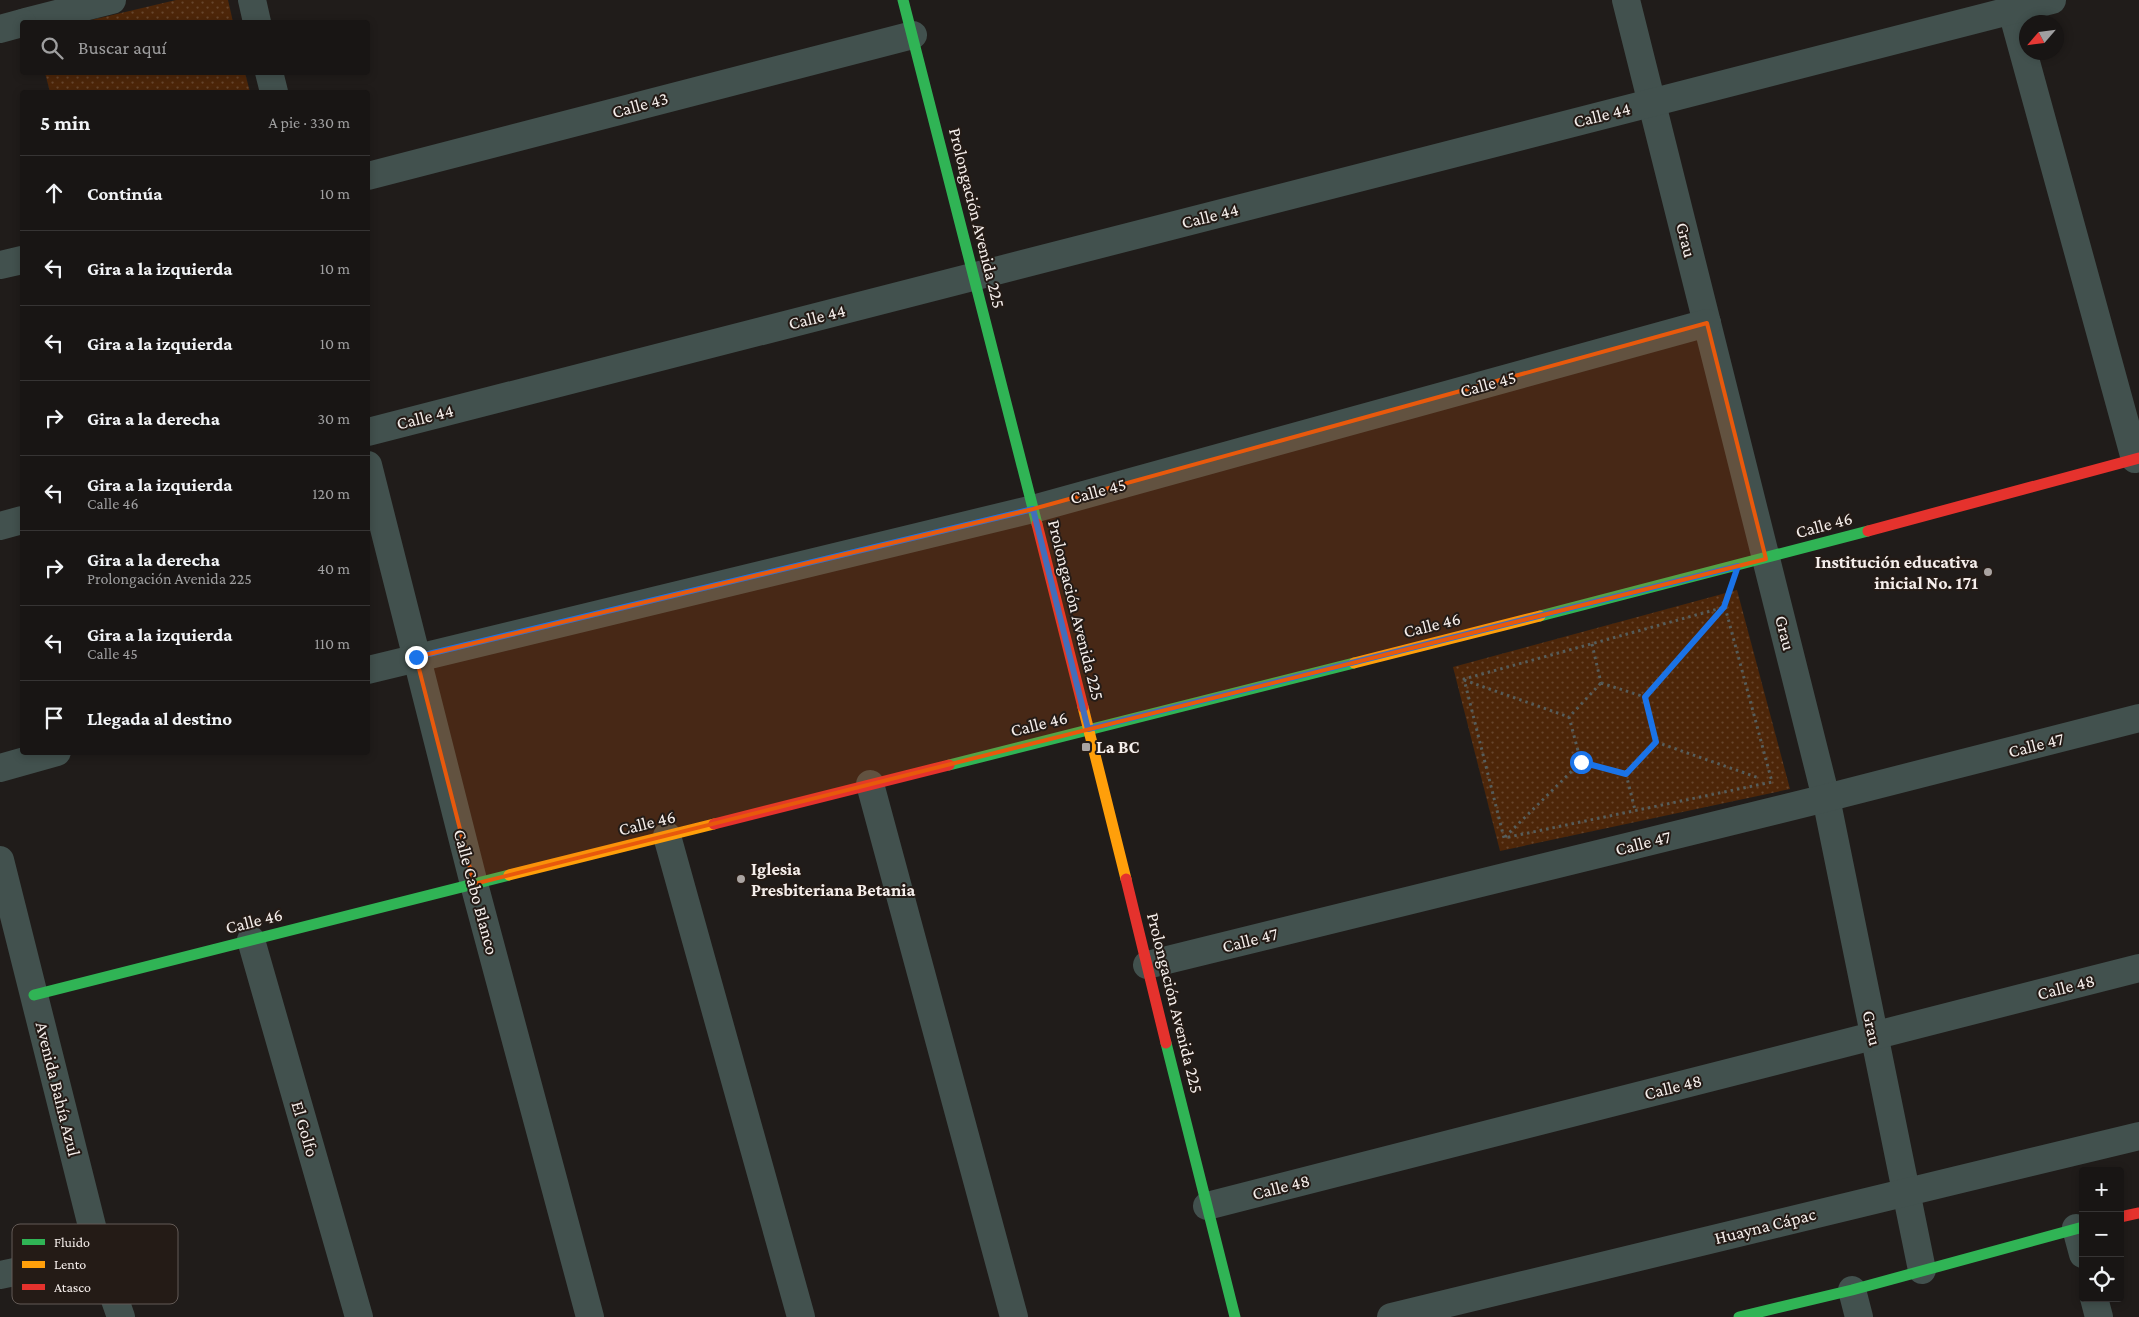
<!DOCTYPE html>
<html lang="es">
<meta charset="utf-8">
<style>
:root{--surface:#181514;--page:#252222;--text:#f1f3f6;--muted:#9f9fa0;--line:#363434}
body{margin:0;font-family:"Crimson Pro",serif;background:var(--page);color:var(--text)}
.controls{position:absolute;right:15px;bottom:15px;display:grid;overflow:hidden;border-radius:5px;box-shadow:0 2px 8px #0003}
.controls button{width:45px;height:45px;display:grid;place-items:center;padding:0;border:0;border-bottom:1px solid var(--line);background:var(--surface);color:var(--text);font:25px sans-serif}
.compass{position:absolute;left:2019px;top:15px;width:45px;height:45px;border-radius:50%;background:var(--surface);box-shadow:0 2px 8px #0003;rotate:242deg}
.stop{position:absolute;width:15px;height:15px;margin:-11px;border:4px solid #1a73e8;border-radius:50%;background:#fff}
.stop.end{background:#1a73e8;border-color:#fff;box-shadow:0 1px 5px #0008}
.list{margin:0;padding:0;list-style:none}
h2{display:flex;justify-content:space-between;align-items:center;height:65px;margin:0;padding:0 20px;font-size:21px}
h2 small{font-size:16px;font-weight:400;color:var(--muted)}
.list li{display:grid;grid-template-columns:32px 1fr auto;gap:15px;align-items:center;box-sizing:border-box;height:75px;padding:0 20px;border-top:1px solid var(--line)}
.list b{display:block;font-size:19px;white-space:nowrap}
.list p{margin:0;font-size:16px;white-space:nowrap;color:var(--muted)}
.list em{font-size:16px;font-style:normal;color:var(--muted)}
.icon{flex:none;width:28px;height:28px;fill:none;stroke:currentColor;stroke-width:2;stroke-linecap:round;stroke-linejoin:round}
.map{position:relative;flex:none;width:2139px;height:1317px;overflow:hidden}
.search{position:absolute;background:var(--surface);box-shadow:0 2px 8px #0003;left:20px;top:20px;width:350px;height:55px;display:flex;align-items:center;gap:12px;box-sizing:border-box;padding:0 18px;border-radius:5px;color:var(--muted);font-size:19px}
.panel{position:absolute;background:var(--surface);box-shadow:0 2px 8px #0003;left:20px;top:90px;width:350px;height:665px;border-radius:5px}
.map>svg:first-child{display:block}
.park{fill:url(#park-dots)}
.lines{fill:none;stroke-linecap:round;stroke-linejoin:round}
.path{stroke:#565d5b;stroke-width:3;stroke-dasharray:2.5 4;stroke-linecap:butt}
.street{stroke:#42514e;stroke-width:28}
.fast{stroke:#30b455;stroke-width:11}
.slow{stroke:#ff9f0a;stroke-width:11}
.jam{stroke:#e5322d;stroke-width:11}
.route{stroke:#1a73e8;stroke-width:6}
.marked{fill:#e8590c;fill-opacity:0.2;stroke:#e8590c;stroke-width:4;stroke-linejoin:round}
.poi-dot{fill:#aaa4a2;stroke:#241b16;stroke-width:2}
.labels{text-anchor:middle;stroke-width:4;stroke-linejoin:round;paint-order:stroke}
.street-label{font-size:18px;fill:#f5eeeb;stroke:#241b16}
.poi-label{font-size:18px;font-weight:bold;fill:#f5eeeb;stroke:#241b16;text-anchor:start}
.key{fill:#241b16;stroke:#635a56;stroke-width:1}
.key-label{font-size:14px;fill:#f5eeeb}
</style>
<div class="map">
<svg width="2139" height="1317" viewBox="0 0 2139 1317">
<defs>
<pattern id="park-dots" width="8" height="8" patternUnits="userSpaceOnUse" patternTransform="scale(1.25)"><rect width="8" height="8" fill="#4d2609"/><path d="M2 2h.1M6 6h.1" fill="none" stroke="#67462d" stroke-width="1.8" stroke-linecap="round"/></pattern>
</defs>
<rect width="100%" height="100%" fill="#201c1a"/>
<!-- park -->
<g class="park">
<path d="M176,0h52l5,22h-150z"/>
<path d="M45,73h200l5,19h-200z"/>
<path d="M1737,590l53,199 -290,62 -47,-184z"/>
</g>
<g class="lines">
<!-- path -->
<g class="path">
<path d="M1725,607l47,175 -268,56 -40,-159z"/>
<path d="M1592,644l9,39"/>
<path d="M1464,680l105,37"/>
<path d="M1601,683l44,14 11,45 -30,32 -45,-12 -12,-45z"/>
<path d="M1645,697l79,-90"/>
<path d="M1656,742l103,36"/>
<path d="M1626,774l9,36"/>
<path d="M1505,837l76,-75"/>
</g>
<!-- street -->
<g class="street">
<path d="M252,0l5,22"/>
<path d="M1626,0l200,798 96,472"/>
<path d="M2012,11l123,448"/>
<path d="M25,22l87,-22"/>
<path d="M0,29l22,-6"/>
<path d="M269,72l5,20"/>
<path d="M368,176l545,-141"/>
<path d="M0,265l22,-5"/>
<path d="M368,432l1684,-432"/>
<path d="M368,465l106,419 116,433"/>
<path d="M0,526l22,-6"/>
<path d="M368,670l665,-161 674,-186"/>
<path d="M0,768l57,-16"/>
<path d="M870,784l144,533"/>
<path d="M667,836l134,481"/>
<path d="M0,860l99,394 22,63"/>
<path d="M251,940l108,377"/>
<path d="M1147,965l679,-167 313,-80"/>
<path d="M1207,1206l932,-238"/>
<path d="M2076,1228l7,26"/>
<path d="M0,1275l99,-21"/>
<path d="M1852,1290l7,27"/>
<path d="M2094,1298l5,19"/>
<path d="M1391,1317l748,-181"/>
</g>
<!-- fast -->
<g class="fast">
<path d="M903,0l134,524"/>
<path d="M1540,616l328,-85"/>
<path d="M949,765l405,-102"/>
<path d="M34,995l475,-120"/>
<path d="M1166,1043l69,274"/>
<path d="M1739,1317l113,-27 231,-63"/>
</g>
<!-- slow -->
<g class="slow">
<path d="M1354,663l186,-47"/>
<path d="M1083,707l43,172"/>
<path d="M509,875l205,-51"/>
</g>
<!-- jam -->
<g class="jam">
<path d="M1037,524l46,183"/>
<path d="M1868,531l271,-73"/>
<path d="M714,824l235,-59"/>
<path d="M1126,879l40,164"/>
<path d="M2120,1217l19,-4"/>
</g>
</g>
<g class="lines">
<!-- route -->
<path class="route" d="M416,657l617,-148 55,220 650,-163 -14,41 -79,90 11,45 -30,32 -45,-12"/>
</g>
<!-- marked area -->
<path class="marked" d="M1707,323l59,236 -1292,325 -58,-227 617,-148z"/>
<!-- markers -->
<g class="poi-dot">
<circle cx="1988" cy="572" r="5"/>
<rect x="1081" y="742" width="10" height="10" rx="2.5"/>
<circle cx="741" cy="879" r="5"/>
</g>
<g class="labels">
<!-- street labels -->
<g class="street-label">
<text transform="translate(640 105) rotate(-15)" y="6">Calle 43</text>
<text transform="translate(1602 115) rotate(-14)" y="6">Calle 44</text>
<text transform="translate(1210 216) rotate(-14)" y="6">Calle 44</text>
<text transform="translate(977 218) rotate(76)" y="6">Prolongación Avenida 225</text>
<text transform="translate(1686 240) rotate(76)" y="6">Grau</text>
<text transform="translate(817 317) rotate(-14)" y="6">Calle 44</text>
<text transform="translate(1488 384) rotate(-15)" y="6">Calle 45</text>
<text transform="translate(425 417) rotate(-14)" y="6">Calle 44</text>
<text transform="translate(1098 491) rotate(-15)" y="6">Calle 45</text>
<text transform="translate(1824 525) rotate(-15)" y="6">Calle 46</text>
<text transform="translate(1076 610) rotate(76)" y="6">Prolongación Avenida 225</text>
<text transform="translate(1432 625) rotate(-14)" y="6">Calle 46</text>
<text transform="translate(1785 633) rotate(76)" y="6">Grau</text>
<text transform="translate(1039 724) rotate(-14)" y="6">Calle 46</text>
<text transform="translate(2036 745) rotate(-14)" y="6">Calle 47</text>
<text transform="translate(647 823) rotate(-14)" y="6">Calle 46</text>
<text transform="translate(1643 843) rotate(-14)" y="6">Calle 47</text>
<text transform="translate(476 892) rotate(75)" y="6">Calle Cabo Blanco</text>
<text transform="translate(254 921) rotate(-14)" y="6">Calle 46</text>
<text transform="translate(1250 940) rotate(-14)" y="6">Calle 47</text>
<text transform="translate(2066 987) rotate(-14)" y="6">Calle 48</text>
<text transform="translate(1175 1003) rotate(76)" y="6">Prolongación Avenida 225</text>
<text transform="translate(1872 1028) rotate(78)" y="6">Grau</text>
<text transform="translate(1673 1087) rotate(-14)" y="6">Calle 48</text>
<text transform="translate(58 1089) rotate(76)" y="6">Avenida Bahía Azul</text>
<text transform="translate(305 1129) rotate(74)" y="6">El Golfo</text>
<text transform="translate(1281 1187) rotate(-14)" y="6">Calle 48</text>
<text transform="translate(1765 1226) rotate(-14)" y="6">Huayna Cápac</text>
</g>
<!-- poi labels -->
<g class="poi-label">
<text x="1978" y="568" text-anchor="end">Institución educativa<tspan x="1978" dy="21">inicial No. 171</tspan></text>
<text x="1096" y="753">La BC</text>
<text x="751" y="875">Iglesia<tspan x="751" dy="21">Presbiteriana Betania</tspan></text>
</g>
</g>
<!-- legend -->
<rect x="12" y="1224" width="166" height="80" rx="8" class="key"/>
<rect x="22" y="1239" width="23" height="6" fill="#30b455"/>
<rect x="22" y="1261" width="23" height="7" fill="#ff9f0a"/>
<rect x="22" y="1284" width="23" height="6" fill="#e5322d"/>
<g class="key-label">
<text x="54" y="1247">Fluido</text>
<text x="54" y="1269">Lento</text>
<text x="54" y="1292">Atasco</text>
</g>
</svg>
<div class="controls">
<button>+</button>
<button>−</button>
<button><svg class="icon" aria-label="locate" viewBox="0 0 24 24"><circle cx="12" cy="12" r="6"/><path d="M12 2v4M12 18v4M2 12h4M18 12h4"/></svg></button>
</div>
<svg class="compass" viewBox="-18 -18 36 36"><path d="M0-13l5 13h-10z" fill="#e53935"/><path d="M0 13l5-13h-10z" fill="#9f9fa0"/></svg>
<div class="stop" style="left:1581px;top:762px"></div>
<div class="stop end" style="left:416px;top:657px"></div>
<div class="search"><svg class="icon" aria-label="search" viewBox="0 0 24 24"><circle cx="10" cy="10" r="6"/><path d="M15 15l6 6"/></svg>Buscar aquí</div>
<section class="panel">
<h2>5 min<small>A pie · 330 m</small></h2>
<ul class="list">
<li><svg class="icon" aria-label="ahead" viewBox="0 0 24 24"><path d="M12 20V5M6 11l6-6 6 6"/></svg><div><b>Continúa</b></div><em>10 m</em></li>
<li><svg class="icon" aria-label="left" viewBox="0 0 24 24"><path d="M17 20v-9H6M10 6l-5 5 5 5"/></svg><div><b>Gira a la izquierda</b></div><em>10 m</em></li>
<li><svg class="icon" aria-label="left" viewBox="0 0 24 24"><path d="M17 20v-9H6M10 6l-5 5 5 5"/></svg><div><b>Gira a la izquierda</b></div><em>10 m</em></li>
<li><svg class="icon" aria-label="right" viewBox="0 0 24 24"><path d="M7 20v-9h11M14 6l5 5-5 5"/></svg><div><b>Gira a la derecha</b></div><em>30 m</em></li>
<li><svg class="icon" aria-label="left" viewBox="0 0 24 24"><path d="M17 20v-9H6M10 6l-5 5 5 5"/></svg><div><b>Gira a la izquierda</b><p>Calle 46</p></div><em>120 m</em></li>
<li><svg class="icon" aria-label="right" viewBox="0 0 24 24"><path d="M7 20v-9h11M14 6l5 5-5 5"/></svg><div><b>Gira a la derecha</b><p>Prolongación Avenida 225</p></div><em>40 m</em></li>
<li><svg class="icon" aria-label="left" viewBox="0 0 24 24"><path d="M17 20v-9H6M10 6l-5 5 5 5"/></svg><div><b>Gira a la izquierda</b><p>Calle 45</p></div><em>110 m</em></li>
<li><svg class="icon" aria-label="arrive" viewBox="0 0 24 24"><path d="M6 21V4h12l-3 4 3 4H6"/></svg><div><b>Llegada al destino</b></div></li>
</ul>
</section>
</div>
